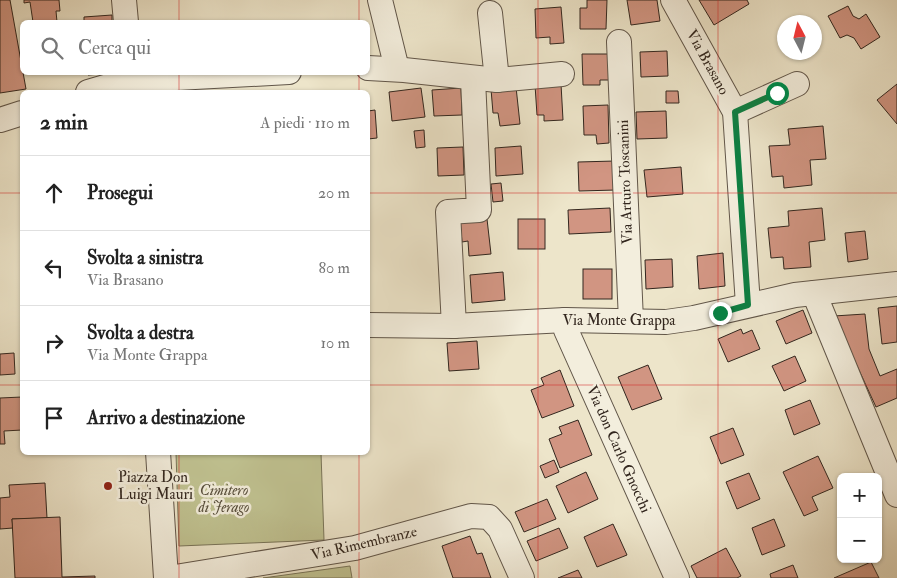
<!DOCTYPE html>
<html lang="it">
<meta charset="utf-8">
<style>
:root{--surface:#fff;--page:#f2f2f2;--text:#222;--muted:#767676;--line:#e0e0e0}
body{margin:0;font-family:"IM FELL Double Pica",serif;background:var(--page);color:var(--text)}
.controls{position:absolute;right:15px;bottom:15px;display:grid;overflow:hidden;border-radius:8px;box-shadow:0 1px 4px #0004}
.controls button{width:45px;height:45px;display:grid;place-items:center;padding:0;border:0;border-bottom:1px solid var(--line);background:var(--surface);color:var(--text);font:25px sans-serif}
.compass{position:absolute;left:777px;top:15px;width:45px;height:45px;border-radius:50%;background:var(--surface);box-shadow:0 1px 4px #0004;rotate:353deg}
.stop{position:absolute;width:15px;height:15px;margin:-11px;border:4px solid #0b8043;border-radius:50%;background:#fff}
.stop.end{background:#0b8043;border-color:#fff;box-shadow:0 1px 5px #0008}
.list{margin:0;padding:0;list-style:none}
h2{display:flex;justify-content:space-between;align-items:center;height:65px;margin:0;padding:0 20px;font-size:21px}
h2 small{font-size:16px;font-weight:400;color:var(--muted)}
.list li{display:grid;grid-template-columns:32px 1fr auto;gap:15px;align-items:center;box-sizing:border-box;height:75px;padding:0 20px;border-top:1px solid var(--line)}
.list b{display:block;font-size:19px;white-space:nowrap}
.list p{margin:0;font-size:16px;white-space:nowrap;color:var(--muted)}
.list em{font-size:16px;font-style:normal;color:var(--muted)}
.icon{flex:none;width:28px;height:28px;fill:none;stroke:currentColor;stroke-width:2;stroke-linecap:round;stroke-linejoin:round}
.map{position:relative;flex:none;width:897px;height:578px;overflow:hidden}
.search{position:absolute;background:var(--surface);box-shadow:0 1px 4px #0004;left:20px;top:20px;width:350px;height:55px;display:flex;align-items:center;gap:12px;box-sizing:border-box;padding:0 18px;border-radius:8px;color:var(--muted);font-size:19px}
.panel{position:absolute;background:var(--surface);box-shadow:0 1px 4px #0004;left:20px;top:90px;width:350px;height:365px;border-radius:8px}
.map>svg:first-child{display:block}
.green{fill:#c0c291;stroke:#797458}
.building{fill:#d19582;stroke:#32261e}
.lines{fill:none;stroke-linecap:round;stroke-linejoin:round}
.minor-casing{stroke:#615649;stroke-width:26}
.minor{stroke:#f3eedd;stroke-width:24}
.route{stroke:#0b8043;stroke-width:6}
.grid{fill:none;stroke:#d62828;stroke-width:1;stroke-opacity:0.55}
.poi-dot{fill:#8f2418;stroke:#f3eedd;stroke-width:2}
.labels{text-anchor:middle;stroke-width:5;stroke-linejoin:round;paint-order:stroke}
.street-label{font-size:15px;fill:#32261e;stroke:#f3eedd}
.poi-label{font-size:15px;fill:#32261e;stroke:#f3eedd;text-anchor:start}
.park-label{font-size:15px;font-style:italic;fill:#564d3b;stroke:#f3eedd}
</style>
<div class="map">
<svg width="897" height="578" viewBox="0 0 897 578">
<rect width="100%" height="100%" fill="#ede5ca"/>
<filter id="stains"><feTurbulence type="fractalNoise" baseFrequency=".004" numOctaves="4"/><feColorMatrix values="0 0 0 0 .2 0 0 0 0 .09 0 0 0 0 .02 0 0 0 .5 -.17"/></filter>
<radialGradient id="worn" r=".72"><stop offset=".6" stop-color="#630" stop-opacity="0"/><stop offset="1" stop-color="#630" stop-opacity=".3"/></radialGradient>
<!-- green -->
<g class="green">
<path d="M176,453h145l3,87 -145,6z"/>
<path d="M350,566l2,12h-89z"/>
</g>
<!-- building -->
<g class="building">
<path d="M0,0h10l16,89 -26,4z"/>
<path d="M24,0h35l1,11h-4l1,11h-24l-3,-20 -6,1z"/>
<path d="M587,0h20l-1,29h-26v-21h7z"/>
<path d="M627,0h30l3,21 -29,4z"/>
<path d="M699,0h48l2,4 -35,21z"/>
<path d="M848,6l5,10 6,3 7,-5 14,23 -19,12 -7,-11 -7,-3 -7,3 -12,-22z"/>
<path d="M561,7l3,36 -14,1v-7l-14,1 -1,-29z"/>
<path d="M112,15v7h-28v-5z"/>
<path d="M667,51l1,25 -27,1 -1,-25z"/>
<path d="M582,54h27v26h-9v5h-17z"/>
<path d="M88,72h28v1l-28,2z"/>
<path d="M561,84l2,36 -19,1v-6h-7l-2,-30z"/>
<path d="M897,84v40l-20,-24z"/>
<path d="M516,87l4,37 -20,2 -2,-13h-5l-2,-24z"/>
<path d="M421,88l4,29 -33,4 -3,-29z"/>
<path d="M461,88l1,27 -28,1 -2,-26z"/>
<path d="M666,91h12l1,12h-13z"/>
<path d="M608,105l1,38 -12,1 -1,-9h-12l-1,-29z"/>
<path d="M375,110l2,28 -9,1v-28z"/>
<path d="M666,111l1,27 -30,1 -1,-27z"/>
<path d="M823,126l3,33 -16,1 2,25 -28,3 -1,-12 -11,1 -3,-31 21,-1 -2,-16z"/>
<path d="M424,130l1,17 -9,1 -2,-17z"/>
<path d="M521,146l2,28 -27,2 -1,-28z"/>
<path d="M463,147l1,28 -26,1 -1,-28z"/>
<path d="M615,161l1,29 -37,1 -1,-29z"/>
<path d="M681,167l2,27 -36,3 -3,-27z"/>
<path d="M501,183l2,18 -10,1 -2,-18z"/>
<path d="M610,208l1,24 -42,2 -1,-24z"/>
<path d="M822,208l3,32 -16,2 2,25 -27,2 -1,-12 -12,1 -3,-30 21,-2 -1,-15z"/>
<path d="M487,219l4,35 -22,2 -1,-15 -6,1 -2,-21z"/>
<rect x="518" y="219" width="27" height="30"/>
<path d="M865,231l3,28 -20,3 -3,-29z"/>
<path d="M723,253l2,33 -26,3 -2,-33z"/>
<path d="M672,259l1,28 -27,2 -1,-29z"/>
<rect x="583" y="269" width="29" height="30"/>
<path d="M503,272l2,28 -33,3 -2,-28z"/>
<path d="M897,306v36l-15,2 -4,-36z"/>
<path d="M803,310l9,23 -26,11 -10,-23z"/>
<path d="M865,314l4,35 11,27 17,-7v29l-21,9 -42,-91z"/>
<path d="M741,329l2,5 9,-4 8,19 -32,13 -10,-23z"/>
<path d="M477,341l2,28 -30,2 -2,-28z"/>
<path d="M14,353l1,21 -15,1v-21z"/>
<path d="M795,356l11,25 -22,10 -12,-25z"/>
<path d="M648,365l14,34 -30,11 -14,-33z"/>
<path d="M560,370l14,36 -32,12 -11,-28 13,-5 -3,-7z"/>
<path d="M22,397v33l-18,1 1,13h-5v-46z"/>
<path d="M810,400l10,24 -26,11 -9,-25z"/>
<path d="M578,420l14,35 -32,13 -11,-29 13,-5 -3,-7z"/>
<path d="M733,428l11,27 -23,9 -11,-27z"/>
<path d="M818,456l15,32 -21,9 6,13 -14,6 -21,-44z"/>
<path d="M554,460l5,12 -14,6 -5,-12z"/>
<path d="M586,472l12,27 -30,14 -12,-27z"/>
<path d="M749,473l11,26 -23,10 -11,-27z"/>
<path d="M45,483l2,35 -35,1 1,9 -13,1v-31l10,-1 -1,-12z"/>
<path d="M547,499l9,20 -32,13 -9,-20z"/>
<path d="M60,517l2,60 33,-1v2h-80l-3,-59z"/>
<path d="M774,519l11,27 -23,9 -10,-27z"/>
<path d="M613,524l14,31 -30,12 -13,-30z"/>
<path d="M559,528l9,20 -32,13 -9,-20z"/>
<path d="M470,536l7,18 5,-1 9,25h-38l-11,-32z"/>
<path d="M726,548l15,28 -4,2h-40l-6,-12z"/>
<path d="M871,562l8,16h-45z"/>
<path d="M793,565l5,13h-27l-1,-4z"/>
<path d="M578,570l4,8h-24z"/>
</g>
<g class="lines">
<!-- minor casing -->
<g class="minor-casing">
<g id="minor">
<path d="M124,0l2,22"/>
<path d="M380,0l17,69"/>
<path d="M673,0l62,112 13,193"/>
<path d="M490,13l7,67"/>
<path d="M619,42l12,279"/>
<path d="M368,68l36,2 93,10 65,-6"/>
<path d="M88,92l34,-10 17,-2 150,-8"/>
<path d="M735,112l62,-28"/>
<path d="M0,120l22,-7"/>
<path d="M814,293l83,202"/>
<path d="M565,320l1,10 111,248"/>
<path d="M368,325l86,1 111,-6 101,2 28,-4 101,-23 102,-11"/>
<path d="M454,326l-6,-114 31,-2 -6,-131"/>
<path d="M158,452l8,126"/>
<path d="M169,578l186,-30 116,-32 18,1 11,12 22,49"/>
</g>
</g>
<!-- minor -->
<use href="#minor" class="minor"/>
</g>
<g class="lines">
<!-- route -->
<path class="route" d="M720,313l28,-8 -13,-193 42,-19"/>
</g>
<!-- grid -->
<path class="grid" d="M179,0v22M359,0v22M538,0v578M718,0v578M179,72v20M359,72v20M0,193h22M368,193h529M0,385h22M368,385h529M179,452v126M359,452v126"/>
<!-- markers -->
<circle class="poi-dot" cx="108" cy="486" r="5"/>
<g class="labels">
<!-- street labels -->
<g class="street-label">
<text transform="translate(708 62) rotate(61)" y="5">Via Brasano</text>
<text transform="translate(625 182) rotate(-92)" y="5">Via Arturo Toscanini</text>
<text x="619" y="325">Via Monte Grappa</text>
<text transform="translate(619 449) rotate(66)" y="5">Via don Carlo Gnocchi</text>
<text transform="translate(364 543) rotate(-13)" y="5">Via Rimembranze</text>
</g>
<!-- poi labels -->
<g class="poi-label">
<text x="118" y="482">Piazza Don<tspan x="118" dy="17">Luigi Mauri</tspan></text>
</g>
<!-- park labels -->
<g class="park-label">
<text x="224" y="495">Cimitero<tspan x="224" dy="17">di Jerago</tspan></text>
</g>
</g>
<rect width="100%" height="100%" filter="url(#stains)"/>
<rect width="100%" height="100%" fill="url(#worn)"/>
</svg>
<div class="controls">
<button>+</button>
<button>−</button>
</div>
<svg class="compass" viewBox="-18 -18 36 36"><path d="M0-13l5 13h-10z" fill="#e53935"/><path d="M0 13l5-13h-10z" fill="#767676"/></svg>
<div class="stop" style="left:777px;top:93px"></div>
<div class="stop end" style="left:720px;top:313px"></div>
<div class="search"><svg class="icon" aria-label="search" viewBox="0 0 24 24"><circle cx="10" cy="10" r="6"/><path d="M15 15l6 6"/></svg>Cerca qui</div>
<section class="panel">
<h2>2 min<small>A piedi · 110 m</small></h2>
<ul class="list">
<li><svg class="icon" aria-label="ahead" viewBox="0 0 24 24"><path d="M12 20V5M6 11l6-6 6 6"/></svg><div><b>Prosegui</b></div><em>20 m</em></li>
<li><svg class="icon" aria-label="left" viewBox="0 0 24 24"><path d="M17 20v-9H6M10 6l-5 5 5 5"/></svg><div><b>Svolta a sinistra</b><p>Via Brasano</p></div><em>80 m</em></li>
<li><svg class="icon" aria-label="right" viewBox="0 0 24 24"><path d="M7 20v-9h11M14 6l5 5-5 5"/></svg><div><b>Svolta a destra</b><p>Via Monte Grappa</p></div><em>10 m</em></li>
<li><svg class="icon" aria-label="arrive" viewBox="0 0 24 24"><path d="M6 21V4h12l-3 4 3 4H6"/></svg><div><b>Arrivo a destinazione</b></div></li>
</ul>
</section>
</div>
